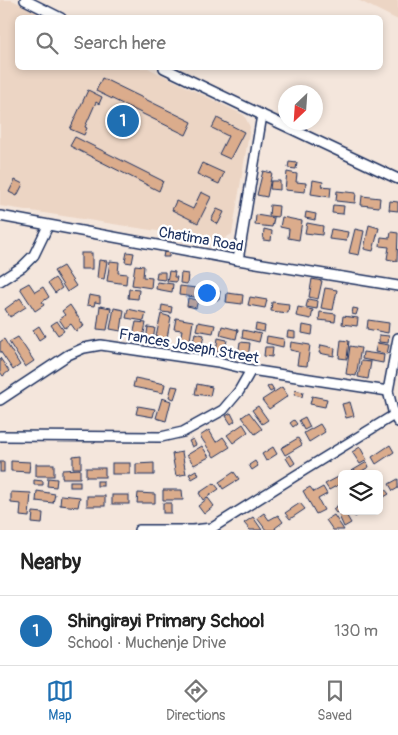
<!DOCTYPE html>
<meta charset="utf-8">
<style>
:root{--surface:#fff;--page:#f2f2f2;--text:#222;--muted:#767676;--line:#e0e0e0;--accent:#1f6fb2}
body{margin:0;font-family:Pangolin,sans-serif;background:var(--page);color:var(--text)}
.controls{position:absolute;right:15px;bottom:15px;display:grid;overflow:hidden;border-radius:8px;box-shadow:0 2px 8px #0003}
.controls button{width:45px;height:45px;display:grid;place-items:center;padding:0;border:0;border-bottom:1px solid var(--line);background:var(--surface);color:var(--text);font:25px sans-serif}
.compass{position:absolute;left:278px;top:85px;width:45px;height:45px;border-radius:50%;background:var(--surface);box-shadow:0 2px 8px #0003;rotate:205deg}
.you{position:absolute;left:206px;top:292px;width:18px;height:18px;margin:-12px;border:4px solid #fff;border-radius:50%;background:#1a73e8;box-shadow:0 0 0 8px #1a73e833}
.badge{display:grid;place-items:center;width:32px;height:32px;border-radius:50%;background:var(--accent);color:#fff;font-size:16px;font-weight:700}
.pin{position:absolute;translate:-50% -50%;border:2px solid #fff;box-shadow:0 1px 5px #0006}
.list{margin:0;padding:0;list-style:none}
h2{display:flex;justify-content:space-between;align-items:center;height:65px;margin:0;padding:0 20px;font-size:21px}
h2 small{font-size:16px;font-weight:400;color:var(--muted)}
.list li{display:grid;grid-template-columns:32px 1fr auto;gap:15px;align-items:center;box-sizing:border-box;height:70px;padding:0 20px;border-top:1px solid var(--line)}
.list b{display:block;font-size:19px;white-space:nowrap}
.list p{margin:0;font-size:16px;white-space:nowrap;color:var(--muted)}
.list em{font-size:16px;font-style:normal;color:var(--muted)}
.icon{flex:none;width:28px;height:28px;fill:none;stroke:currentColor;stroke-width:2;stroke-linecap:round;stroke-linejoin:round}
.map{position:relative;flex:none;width:398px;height:530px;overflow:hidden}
.search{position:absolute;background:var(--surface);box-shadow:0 2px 8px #0003;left:15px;right:15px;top:15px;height:55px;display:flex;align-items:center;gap:12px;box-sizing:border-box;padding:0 18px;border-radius:8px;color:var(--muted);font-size:19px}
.sheet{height:135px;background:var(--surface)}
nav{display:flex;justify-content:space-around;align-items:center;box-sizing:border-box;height:70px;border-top:1px solid var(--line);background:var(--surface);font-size:14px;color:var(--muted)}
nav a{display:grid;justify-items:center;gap:2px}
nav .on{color:var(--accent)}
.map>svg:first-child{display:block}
.built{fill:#ecd5c4}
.building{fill:#dbac8c;stroke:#1b2f5e}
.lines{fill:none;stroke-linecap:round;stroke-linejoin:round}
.street-casing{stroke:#1b2f5e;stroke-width:12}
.street{stroke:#fff;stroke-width:9}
.labels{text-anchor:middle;stroke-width:4.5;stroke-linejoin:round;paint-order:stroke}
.street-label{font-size:15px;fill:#1b2f5e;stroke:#fff}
</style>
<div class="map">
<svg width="398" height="530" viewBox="0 0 398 530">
<rect width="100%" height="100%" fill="#f4e6dc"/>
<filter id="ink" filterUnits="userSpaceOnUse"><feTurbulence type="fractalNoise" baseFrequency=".02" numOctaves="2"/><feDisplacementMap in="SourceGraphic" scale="10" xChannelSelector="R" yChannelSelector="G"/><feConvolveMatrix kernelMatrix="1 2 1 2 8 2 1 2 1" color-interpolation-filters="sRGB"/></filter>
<g filter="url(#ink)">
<!-- built -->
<g class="built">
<path d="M0,0h12l35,17 -29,1v50h130l96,47 6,12 -18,107 -12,7 -220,-35z"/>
<path d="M358,0h40v20z"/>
</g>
<!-- building -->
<g class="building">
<path d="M102,78l90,44 -6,13 -90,-44z"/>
<path d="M88,90l14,7 -3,7 -3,-2 -11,25 2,1 -3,7 -14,-6z"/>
<path d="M217,118l27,14 -14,27 -11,-5 9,-18 -16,-8z"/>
<path d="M75,137l88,44 -4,10 -89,-45z"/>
<path d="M289,162l8,1 -1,6 -8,-1z"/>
<path d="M202,163l22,10 -5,11 -22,-10z"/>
<path d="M263,171l9,2 -5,24 -10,-2z"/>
<path d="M287,172l10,2 -1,8 10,1 -1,9 -20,-2z"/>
<path d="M15,180l8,4 -6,12 -8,-4z"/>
<path d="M313,180l10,2 -1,4 9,1 -1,10 -19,-3z"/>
<path d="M271,181h9v9l-10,-1z"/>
<path d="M337,191l19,2 -1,10 -19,-2z"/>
<path d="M201,192l10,5 -13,26 -26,-13 4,-9 17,8z"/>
<path d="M362,196l18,2 -1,9 -18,-2z"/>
<path d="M390,201l8,1v9l-9,-1z"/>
<path d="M270,205l9,1 -1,11 -9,-1z"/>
<path d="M333,205l11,1 -1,8 -11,-1z"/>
<path d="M217,209l7,3 -6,12 -7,-4z"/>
<path d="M306,212l10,2 -1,6 -10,-2z"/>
<path d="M256,215l18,3 -2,9 -17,-2z"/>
<path d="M282,217l20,4 -3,19 -11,-2 1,-9 -9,-2z"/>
<path d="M307,223l16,3 -1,9 -17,-2z"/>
<path d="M369,225l10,3 -6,23 -9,-2z"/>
<path d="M264,229l8,2 -1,10 -8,-1z"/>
<path d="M331,229l17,3 -2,9 -17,-2z"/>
<path d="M355,229l9,2 -5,24 -10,-2z"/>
<path d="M391,232l7,1 -1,28 -10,-2 2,-12 -9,-1 1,-9 9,1z"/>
<path d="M127,252l7,1 -2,10 -7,-1z"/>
<path d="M164,252l5,1v4h-6z"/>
<rect x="81" y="253" width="11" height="16"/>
<path d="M99,260l8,1 -3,18 -7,-1z"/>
<path d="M110,261l9,1 -1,11 9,1 -1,10 -19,-3z"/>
<path d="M135,265l9,1 -1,11 9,1 -1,10 -19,-3z"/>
<path d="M63,266l13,20 -9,6 -13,-21z"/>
<path d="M169,271l6,1 -1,5h3l-1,5 -9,-1z"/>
<path d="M157,272h8v8l-9,-1z"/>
<path d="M181,273l7,1 -1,10 -7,-1z"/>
<path d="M55,278l7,10 -7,5 -7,-10z"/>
<path d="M312,279l10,2 -4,18 -9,-2z"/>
<path d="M157,282l16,2 -1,8 -16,-3z"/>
<path d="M29,283l6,9 8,-5 6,10 -7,5 2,3 -9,6 -15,-23z"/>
<path d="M180,286l16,2 -1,9 -16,-2z"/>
<path d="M325,288l12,2 -4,20 -12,-2z"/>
<path d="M129,289l10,1 -1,9 -10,-1z"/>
<path d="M204,289l16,2 -1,9 -17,-2z"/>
<path d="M227,293l16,2 -1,9 -16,-2z"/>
<path d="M89,295l11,2v6l-5,-1 -1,4 -7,-1z"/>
<path d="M250,297l17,3 -2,8 -17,-3z"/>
<path d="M20,298l6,9 -16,10 -5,-8z"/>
<path d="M188,298l10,2 -2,8 -9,-2z"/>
<path d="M308,299l10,2 -1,8 -11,-2z"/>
<path d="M272,302l17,2 -1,9 -17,-2z"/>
<path d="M70,305l14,21 -8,5 -5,-7 -6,4 -6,-9 6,-4 -3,-4z"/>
<path d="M162,305l10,2 -1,6 -10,-1z"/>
<path d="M100,306l11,2 -4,22 -10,-1z"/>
<path d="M298,307l15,3 -2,9 -15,-3z"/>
<path d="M114,308l10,2 -3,21 -11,-2z"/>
<path d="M353,308l5,1 -2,6 -4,-1z"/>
<path d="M128,309l18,4 -2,8 -18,-3z"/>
<path d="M320,312l16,2 -1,8 -16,-2z"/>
<path d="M161,314l10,3 -5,26 -11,-2z"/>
<path d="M343,316l15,2 -1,8 -15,-2z"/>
<path d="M176,318l17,3 -4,25 -10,-2 3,-14 -8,-1z"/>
<path d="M368,320l21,3 -1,10 -21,-4z"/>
<path d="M57,321l7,10 -6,4 -7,-10z"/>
<path d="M136,322l10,1 -3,15 -10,-2z"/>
<path d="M198,322l17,3 -2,8 -17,-3z"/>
<path d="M256,324l9,2 -1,6 -9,-2z"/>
<path d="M303,325l10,2 -1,8 -10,-2z"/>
<path d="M39,326l6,10 -6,4 -6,-10z"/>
<path d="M222,326l16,4 -2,9 -16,-4z"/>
<path d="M148,327l7,1 -2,12 -7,-1z"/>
<path d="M243,330l18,4 -2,8 -17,-4z"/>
<path d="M288,331l7,1v6l-8,-1z"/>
<path d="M195,333l9,2 -3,14 -9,-2z"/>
<path d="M379,335l10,1 -1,7 -9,-1z"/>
<path d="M267,336l17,3 -1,8 -17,-4z"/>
<path d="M18,337l16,24 -9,6 -16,-25z"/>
<path d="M218,338l9,2 -3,13 -8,-2z"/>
<path d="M4,339l16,26 -7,5 -13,-19v-9z"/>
<path d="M341,340l8,1 -2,18 -8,-1z"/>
<path d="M240,342l10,1 -2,15 -10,-2z"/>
<path d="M291,342l19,3 -3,21 -10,-1 2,-13 -9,-2z"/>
<path d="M377,343l12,2 -2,9 -12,-2z"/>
<path d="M321,345l14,3 -1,8 -15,-3z"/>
<path d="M350,346l11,2 -5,28 -10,-2z"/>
<path d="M265,347h8l-1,10 -8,-1z"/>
<path d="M363,352l21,3 -1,8 -21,-4z"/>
<path d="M0,358l9,13 -6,5 -3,-4z"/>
<path d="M361,361l10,1 -3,17 -10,-2z"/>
<path d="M135,378l30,6 -2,9 -30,-6z"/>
<path d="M197,384l15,3 -2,9 -15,-2z"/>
<path d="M271,385l3,5 -4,2 -3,-5z"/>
<path d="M172,386l6,1 -4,12 -5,-2z"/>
<path d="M282,387l6,9 -19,13 -7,-9z"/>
<path d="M295,390l8,2 -1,5 -8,-2z"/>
<path d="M312,396l15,3 -2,8 -15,-3z"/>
<path d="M162,398l9,3 -5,20 -10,-3z"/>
<path d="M350,402l4,14 -8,2 -4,-14z"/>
<path d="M138,406l17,3 -2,8 -17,-3z"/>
<path d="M258,406l10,14 -6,4 -10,-14z"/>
<path d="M249,412l13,17 -7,5 -13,-17z"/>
<path d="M231,413l4,8 -4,3 -5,-8z"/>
<path d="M305,417l5,10 -6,3 -5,-10z"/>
<path d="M294,420l3,4 -4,3 -3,-4z"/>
<path d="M243,424l5,8 -15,11 -6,-8z"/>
<path d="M320,424l5,8 -16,10 -5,-9z"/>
<path d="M209,430l7,12 7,-5 7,10 -16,10 -14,-21z"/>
<path d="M298,438l4,7 -17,10 -4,-7z"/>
<path d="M193,439l3,6 -4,2 -3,-6z"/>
<path d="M390,445l4,7 -18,12 -4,-7z"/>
<path d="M202,446l7,11 -15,8 -7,-10z"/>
<path d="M273,447l4,7 -11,7 -4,-7z"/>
<path d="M360,447l7,13 -7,4 -8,-12z"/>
<path d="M182,452l4,22 -10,2 -4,-22z"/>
<path d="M81,455v13h-8v-12z"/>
<path d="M290,455l5,8 -4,3 -5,-8z"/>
<path d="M11,461l19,1 -1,10 -18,-1z"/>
<path d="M255,461l3,5 -6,4 -3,-5z"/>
<rect x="0" y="462" width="4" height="10"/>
<path d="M367,462l2,5 -13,7h-5l-1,-2z"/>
<rect x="112" y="463" width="18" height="11"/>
<path d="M154,463v12h-18v-11z"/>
<rect x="36" y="464" width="18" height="12"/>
<rect x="86" y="468" width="19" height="9"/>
<path d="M80,469v9h-18v-8z"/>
<path d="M196,470l3,5 -7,4 -3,-5z"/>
<path d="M234,472l5,7 -16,10 -4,-7z"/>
<path d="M342,475v8l-13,7 -4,-6z"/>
<path d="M48,478l9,1 -1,8 -9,-1z"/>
<path d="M398,479v9l-5,3 -4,-7z"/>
<path d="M34,480l9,1v4h-9z"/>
<rect x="70" y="481" width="10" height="6"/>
<rect x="97" y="481" width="6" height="5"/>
<path d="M214,483l5,6 -16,11 -4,-7z"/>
<path d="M310,487l4,5 9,-5 4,7 -9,5 6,11 -8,4 -13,-23z"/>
<path d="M384,488l5,6 -10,6v-9z"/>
<path d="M163,490h19l1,10h-20z"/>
<path d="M37,491l18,3 -2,9 -17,-2z"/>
<path d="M11,492l20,1 -2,24 -9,-1 1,-12 -10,-1z"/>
<path d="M138,493l17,1v9h-18z"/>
<path d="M61,495l19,2 -2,10 -18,-2z"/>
<rect x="112" y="495" width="17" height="9"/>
<rect x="87" y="496" width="18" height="10"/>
<path d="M208,498l6,8 -10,8 -6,-8z"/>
<rect x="163" y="503" width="8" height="10"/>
<path d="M300,503l5,6 -15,10 -5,-6z"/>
<path d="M341,503l1,6 -6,4 -3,-4z"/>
<path d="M352,511h12l-9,6z"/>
<path d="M33,512l10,1 -1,11 -10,-1z"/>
<path d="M264,513l5,7 9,-5 5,7 -8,6 1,2h-10l-9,-12z"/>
<path d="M345,513l6,10 -7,4 -5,-11z"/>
<path d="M334,515l10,15h-11l-7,-10z"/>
<path d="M253,517l9,13h-12l-6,-7z"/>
</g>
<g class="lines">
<!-- street casing -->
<g class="street-casing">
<g id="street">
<path d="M25,0l36,18"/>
<path d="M164,68l98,47 136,64"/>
<path d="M0,216l238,44 160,26"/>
<path d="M238,260l24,-145"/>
<path d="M0,281l22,-14 12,-12 14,-29"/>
<path d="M398,338l-10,53 6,24 4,7"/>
<path d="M0,400l68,-45 16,-7 17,-3 117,17 33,8 137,21"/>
<path d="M0,436l161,1 22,-5 40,-22 16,-19 12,-21"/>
<path d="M139,530h54l19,-2 94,-59 88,-54"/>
</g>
</g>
<!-- street -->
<use href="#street" class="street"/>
</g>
</g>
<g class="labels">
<!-- street labels -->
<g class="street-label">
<text transform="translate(201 239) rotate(10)" y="5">Chatima Road</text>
<text transform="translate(189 346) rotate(10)" y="5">Frances Joseph Street</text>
</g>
</g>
</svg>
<div class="controls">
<button><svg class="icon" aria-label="layers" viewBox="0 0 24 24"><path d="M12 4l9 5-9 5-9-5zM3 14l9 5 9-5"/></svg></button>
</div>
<svg class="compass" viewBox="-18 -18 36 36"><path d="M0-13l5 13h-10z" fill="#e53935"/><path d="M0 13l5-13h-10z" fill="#767676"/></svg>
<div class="you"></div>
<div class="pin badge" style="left:123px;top:121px">1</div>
<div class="search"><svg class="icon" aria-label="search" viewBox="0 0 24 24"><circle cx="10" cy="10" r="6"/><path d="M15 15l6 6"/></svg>Search here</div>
</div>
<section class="sheet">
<h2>Nearby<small></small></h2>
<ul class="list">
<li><span class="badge">1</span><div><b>Shingirayi Primary School</b><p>School · Muchenje Drive</p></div><em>130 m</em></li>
</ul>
</section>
<nav>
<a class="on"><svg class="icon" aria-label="map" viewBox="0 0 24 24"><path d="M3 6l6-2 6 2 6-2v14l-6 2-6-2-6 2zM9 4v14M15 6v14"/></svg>Map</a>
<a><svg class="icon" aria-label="directions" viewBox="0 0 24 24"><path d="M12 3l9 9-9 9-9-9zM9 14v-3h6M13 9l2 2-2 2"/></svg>Directions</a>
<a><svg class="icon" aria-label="saved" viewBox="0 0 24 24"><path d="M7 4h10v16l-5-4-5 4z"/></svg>Saved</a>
</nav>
